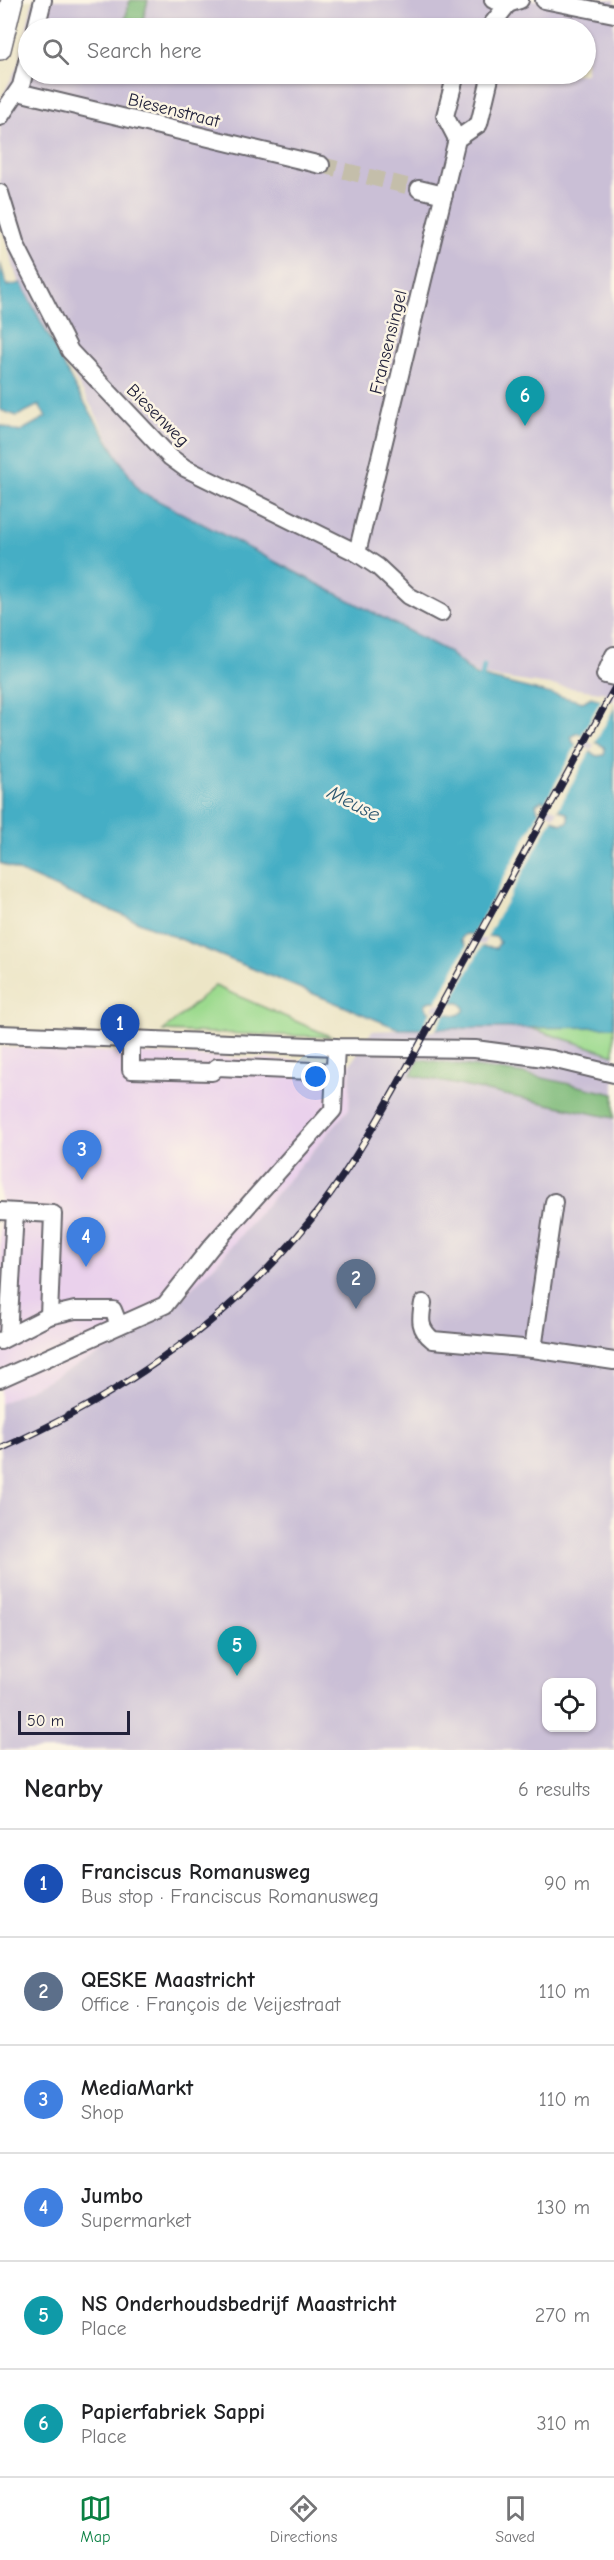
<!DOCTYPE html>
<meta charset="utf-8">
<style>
:root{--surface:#fff;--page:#f6f6f6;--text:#202124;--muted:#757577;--line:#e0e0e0;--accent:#0b8043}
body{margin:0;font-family:"Comic Neue",sans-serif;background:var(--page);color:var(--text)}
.controls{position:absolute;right:18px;bottom:18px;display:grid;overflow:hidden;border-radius:12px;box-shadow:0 2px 4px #0004}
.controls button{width:54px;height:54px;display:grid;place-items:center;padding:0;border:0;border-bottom:2px solid var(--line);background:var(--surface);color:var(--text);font:30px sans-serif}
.scale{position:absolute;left:18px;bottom:15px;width:112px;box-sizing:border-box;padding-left:6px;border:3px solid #22223b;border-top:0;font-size:16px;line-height:21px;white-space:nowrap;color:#22223b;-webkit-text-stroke:4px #fcf5e5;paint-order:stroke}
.you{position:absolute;left:316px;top:1077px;width:21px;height:21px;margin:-15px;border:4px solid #fff;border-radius:50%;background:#1a73e8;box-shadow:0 0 0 9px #1a73e833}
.badge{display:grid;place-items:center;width:39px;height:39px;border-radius:50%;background:var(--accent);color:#fff;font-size:20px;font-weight:700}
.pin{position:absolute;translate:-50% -50px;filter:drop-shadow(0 2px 3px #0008)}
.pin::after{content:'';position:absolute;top:32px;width:21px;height:18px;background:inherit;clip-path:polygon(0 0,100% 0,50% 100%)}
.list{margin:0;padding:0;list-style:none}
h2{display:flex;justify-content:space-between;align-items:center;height:78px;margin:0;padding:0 24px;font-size:26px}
h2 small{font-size:20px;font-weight:400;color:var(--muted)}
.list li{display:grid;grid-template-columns:39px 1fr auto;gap:18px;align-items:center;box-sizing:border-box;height:108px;padding:0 24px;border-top:2px solid var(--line)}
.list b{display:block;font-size:22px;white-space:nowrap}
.list p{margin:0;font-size:20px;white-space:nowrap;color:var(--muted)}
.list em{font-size:20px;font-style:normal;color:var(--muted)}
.icon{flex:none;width:33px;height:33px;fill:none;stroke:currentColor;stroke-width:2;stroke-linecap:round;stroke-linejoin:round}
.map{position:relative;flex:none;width:614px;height:1750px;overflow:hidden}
.search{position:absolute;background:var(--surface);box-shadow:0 2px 4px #0004;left:18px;right:18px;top:18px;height:66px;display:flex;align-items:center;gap:15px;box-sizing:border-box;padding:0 21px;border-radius:33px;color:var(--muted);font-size:22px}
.sheet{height:726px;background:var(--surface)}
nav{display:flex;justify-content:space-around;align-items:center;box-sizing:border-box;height:84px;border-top:2px solid var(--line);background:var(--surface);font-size:16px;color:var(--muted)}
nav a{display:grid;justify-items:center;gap:3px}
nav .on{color:var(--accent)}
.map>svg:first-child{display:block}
.built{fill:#ead1ec}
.industrial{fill:#cabfd6;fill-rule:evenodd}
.green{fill:#9cda8e;stroke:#5f7e64;stroke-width:1.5}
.forest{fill:#7dba79;stroke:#506e5a;stroke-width:1.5}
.water{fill:#45aec5;stroke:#346880;stroke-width:1.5;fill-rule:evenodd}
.pier{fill:#ece5c6}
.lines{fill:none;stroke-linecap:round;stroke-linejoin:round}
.stream{stroke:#45aec5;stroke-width:4.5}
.minor-tunnel{stroke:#c4beaa;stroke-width:16;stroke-dasharray:16 8;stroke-linecap:butt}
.minor-casing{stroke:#69666c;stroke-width:20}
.major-casing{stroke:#69666c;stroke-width:24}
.minor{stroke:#fff;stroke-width:16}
.major{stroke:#fff;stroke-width:21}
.rail-casing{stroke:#22223b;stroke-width:7}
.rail{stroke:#fcf5e5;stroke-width:4.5;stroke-dasharray:14;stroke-linecap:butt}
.labels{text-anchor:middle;stroke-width:5;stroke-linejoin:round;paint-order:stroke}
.street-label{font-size:18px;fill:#22223b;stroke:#fcf5e5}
.water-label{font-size:20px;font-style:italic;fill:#305a72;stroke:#fcf5e5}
</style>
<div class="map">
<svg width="614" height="1750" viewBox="0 0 614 1750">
<rect width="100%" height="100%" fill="#fcf5e5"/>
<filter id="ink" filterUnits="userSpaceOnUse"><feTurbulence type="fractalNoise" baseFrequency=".0167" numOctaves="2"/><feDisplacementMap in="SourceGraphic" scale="12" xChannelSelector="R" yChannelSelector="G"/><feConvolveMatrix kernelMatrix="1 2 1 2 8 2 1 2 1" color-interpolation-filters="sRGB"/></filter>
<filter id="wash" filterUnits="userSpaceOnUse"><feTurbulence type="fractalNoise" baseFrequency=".008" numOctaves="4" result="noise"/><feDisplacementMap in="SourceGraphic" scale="24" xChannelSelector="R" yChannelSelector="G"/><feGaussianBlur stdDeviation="1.35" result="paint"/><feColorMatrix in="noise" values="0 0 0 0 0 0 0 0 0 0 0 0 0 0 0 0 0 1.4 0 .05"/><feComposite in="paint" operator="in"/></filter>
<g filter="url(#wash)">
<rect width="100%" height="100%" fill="#ece5c6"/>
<!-- built -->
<path class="built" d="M0,1047l351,16 -2,46 -133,155 -34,34 -53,41 -129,65z"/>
<!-- industrial -->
<path class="industrial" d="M33,0h581v709l-177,319 90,-1 87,22v701h-614v-346l129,-65 53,-41 34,-34 133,-155 2,-46 21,-32 49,-2 186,-336 -128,-18 -186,-105 -154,-73 -45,-86 -76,-130 -18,-62v-118l18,-36zM28,28h558v46h-558zM546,1682h46v46h-46z"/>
<!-- green -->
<g class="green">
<path d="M215,986l117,51 -169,-6z"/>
<path d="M527,1027h87v28l-12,-4z"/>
</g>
<!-- forest -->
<g class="forest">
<path d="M130,0h18l-7,28h-18z"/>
<path d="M419,1059l106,15 89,20v24l-203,-43z"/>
</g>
<!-- water -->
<path class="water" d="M0,263l7,23 14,-3 55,106 63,102 308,160 28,24 108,27 8,-5 23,7v323l-215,2 -333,-137 -66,-29v-438l19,7 27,-15 -7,-12 -22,11 -17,-6zM578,733l25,13 2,3 -1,6 -7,1 -23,-12 -3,-7zM542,800l26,14v8l-7,2 -23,-13 -2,-7zM467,934l29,3 4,5 -4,6 -30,-2 -5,-6 3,-5zM431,1001l29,2 4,4v4l-6,4 -28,-3 -5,-5 1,-4z"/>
<!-- pier -->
<g class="pier">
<path d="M602,698l12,3v7l-20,37 -14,-7z"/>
<path d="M578,742l13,8 -34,61 -13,-7z"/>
<path d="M541,809l13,7 -68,123 -15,-1z"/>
<path d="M468,943l15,1 -33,61 -15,-1z"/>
<path d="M432,1009l15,2 -12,20 -15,1z"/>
</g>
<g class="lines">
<!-- stream -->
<path class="stream" d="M481,682l3,-16"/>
</g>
</g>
<g filter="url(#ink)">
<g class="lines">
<!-- minor-tunnel -->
<path class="minor-tunnel" d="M321,165l98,24"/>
<!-- minor casing -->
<g class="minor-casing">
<g id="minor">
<path d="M493,0l15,4 12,-4"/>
<path d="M544,0l70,14"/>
<path d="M36,28l7,-28"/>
<path d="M489,28l19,-24"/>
<path d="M456,74l-11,42 12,23"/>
<path d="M18,92l303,73"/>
<path d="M0,117l21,-31 7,-28"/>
<path d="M419,189l25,6"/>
<path d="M0,193l16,52 54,106 100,106 15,11 172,85 21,14 31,29 32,17"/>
<path d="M357,553l100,-414 22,-15 12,-50"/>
<path d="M614,655l-9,20 9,2"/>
<path d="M0,1034l336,13 139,2 77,10 62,15"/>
<path d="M131,1040v30l81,2 5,-5 118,5"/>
<path d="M0,1211l53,3 -4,102"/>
<path d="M423,1303c-3,17 -4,26 10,37l100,9 81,12"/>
<path d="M8,1336l7,-124"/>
<path d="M0,1341l49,-25 26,-6h38l6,15"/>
<path d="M533,1349l21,-147"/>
<path d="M0,1379l165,-74 46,-58 122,-137 3,-63"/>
</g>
</g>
<!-- major casing -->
<g class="major-casing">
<path id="major" d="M0,49l12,-49"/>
</g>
<!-- minor -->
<use href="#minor" class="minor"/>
<!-- major -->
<use href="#major" class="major"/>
<!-- rail casing -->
<g class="rail-casing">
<path id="rail" d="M0,1449c118,-52 227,-126 309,-227 33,-41 60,-87 86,-133l219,-400"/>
</g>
<!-- rail -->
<use href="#rail" class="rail"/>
</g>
</g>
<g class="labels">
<!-- street labels -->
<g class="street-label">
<text transform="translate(174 110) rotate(14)" y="6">Biesenstraat</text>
<text transform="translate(388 342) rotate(-76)" y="6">Fransensingel</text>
<text transform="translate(158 415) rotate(45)" y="6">Biesenweg</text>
</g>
<!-- water labels -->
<g class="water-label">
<text transform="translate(354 803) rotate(27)" y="7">Meuse</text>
</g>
</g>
</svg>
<div class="controls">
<button><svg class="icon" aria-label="locate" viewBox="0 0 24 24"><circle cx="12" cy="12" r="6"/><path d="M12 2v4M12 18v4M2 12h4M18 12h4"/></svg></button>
</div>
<div class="scale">50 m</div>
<div class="you"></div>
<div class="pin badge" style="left:120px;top:1054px;background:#1a4fb4">1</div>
<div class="pin badge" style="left:356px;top:1309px;background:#5c6f8a">2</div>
<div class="pin badge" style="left:82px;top:1180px;background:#3f7fe0">3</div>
<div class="pin badge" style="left:86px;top:1267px;background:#3f7fe0">4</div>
<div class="pin badge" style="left:237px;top:1676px;background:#0f9aa8">5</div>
<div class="pin badge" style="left:525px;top:426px;background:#0f9aa8">6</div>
<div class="search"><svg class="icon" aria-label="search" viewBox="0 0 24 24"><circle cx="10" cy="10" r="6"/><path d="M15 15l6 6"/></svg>Search here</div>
</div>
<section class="sheet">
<h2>Nearby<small>6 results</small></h2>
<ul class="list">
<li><span class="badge" style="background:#1a4fb4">1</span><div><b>Franciscus Romanusweg</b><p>Bus stop · Franciscus Romanusweg</p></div><em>90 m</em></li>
<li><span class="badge" style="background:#5c6f8a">2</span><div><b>QESKE Maastricht</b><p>Office · François de Veijestraat</p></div><em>110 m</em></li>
<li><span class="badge" style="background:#3f7fe0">3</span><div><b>MediaMarkt</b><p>Shop</p></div><em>110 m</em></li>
<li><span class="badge" style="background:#3f7fe0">4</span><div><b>Jumbo</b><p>Supermarket</p></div><em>130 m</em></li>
<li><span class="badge" style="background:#0f9aa8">5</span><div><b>NS Onderhoudsbedrijf Maastricht</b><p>Place</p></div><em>270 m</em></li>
<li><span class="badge" style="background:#0f9aa8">6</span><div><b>Papierfabriek Sappi</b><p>Place</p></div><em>310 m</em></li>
</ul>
</section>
<nav>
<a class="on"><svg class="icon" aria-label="map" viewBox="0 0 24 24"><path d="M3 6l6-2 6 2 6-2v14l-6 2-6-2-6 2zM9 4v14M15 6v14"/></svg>Map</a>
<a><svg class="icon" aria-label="directions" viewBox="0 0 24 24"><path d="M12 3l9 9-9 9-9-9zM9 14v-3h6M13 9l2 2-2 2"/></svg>Directions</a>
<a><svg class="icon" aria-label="saved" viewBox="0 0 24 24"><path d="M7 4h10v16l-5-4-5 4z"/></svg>Saved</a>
</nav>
